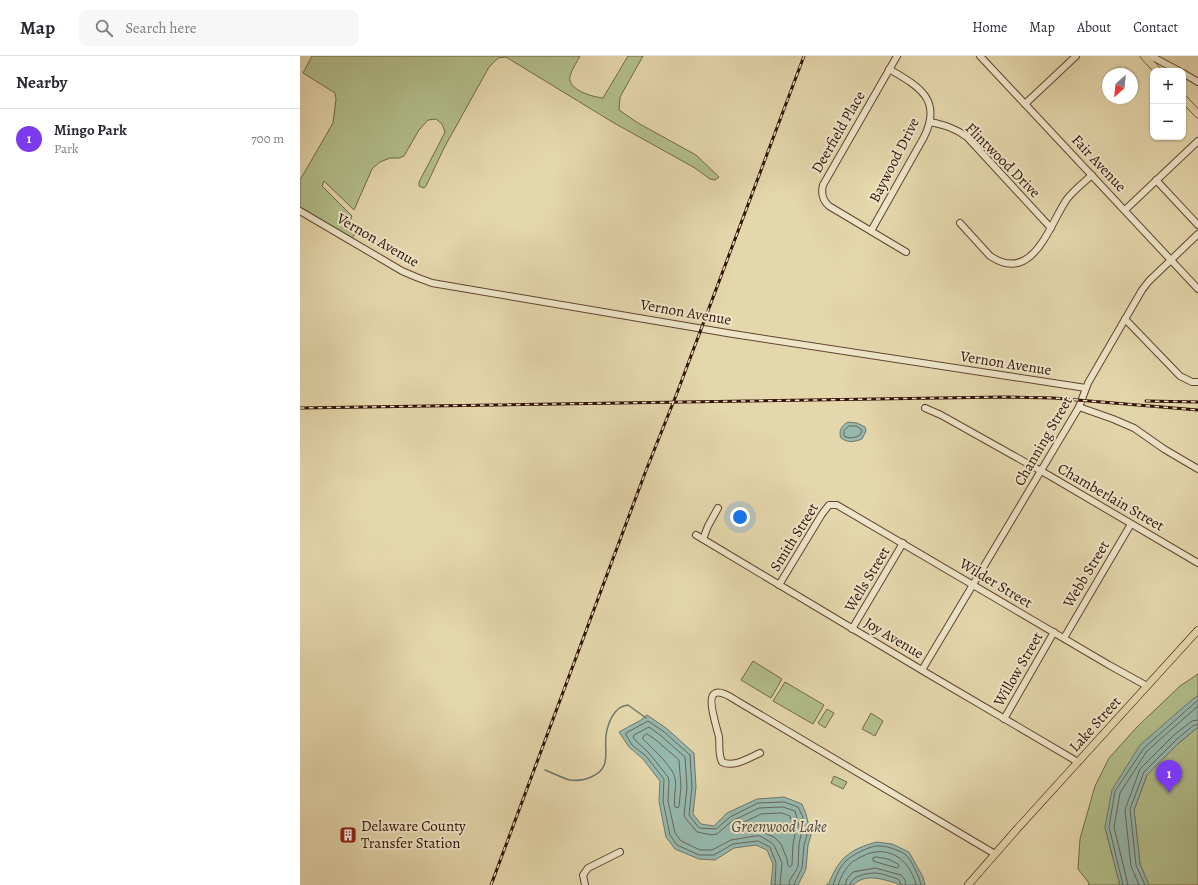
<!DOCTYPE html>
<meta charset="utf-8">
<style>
:root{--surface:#fff;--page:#f7f7f7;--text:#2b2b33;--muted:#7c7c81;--line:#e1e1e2;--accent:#7c3aed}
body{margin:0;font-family:Alegreya,serif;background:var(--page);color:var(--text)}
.controls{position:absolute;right:12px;top:12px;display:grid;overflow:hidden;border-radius:8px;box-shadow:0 1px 3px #0004}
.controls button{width:36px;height:36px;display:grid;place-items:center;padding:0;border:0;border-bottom:1px solid var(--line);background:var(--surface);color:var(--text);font:20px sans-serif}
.compass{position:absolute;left:802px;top:12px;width:36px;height:36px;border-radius:50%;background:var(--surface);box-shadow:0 1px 3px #0004;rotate:207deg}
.you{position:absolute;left:440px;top:461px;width:14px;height:14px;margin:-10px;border:3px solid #fff;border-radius:50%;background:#1a73e8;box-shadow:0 0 0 6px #1a73e833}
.badge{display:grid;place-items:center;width:26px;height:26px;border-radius:50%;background:var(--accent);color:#fff;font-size:13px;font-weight:700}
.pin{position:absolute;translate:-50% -33px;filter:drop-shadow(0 1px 2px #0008)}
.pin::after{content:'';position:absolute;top:21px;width:14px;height:12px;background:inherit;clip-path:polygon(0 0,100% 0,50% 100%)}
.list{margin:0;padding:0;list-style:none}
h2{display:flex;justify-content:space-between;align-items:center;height:52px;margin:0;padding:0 16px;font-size:17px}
h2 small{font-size:13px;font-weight:400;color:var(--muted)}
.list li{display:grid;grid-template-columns:26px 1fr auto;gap:12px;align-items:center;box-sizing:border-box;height:60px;padding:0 16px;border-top:1px solid var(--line)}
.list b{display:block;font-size:15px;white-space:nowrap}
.list p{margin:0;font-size:13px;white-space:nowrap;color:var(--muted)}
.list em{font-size:13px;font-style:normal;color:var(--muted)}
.icon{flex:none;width:22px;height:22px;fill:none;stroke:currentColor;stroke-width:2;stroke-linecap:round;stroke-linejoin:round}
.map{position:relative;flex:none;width:898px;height:829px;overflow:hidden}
header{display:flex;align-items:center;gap:24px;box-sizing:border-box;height:56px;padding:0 20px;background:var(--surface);border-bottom:1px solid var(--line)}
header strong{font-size:19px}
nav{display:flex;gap:22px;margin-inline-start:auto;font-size:14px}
.search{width:280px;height:36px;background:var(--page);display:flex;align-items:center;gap:10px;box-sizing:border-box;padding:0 14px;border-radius:8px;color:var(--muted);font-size:15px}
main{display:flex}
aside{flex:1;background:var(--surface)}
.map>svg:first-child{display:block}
.green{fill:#b2bf8b;stroke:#726848}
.water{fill:#96b9ae;stroke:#6e766b}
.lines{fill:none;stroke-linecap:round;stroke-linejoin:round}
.shore{stroke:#64665a;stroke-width:1}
.stream{stroke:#6e766b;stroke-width:1.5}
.minor-casing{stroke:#604330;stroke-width:8}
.major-casing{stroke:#331206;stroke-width:8}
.minor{stroke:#eee5c9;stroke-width:6}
.major{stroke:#e5d7ac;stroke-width:7}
.rail-casing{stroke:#331206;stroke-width:3}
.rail{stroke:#eee5c9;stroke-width:1.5;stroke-dasharray:4.5;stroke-linecap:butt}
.labels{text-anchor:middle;stroke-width:4;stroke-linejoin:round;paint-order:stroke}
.street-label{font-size:15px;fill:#331206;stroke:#eee5c9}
.poi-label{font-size:15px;fill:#331206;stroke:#eee5c9;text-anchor:start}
.water-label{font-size:16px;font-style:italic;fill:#564c41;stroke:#eee5c9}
</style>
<header>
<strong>Map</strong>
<div class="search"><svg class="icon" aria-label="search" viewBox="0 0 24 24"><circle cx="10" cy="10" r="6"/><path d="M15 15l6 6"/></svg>Search here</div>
<nav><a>Home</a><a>Map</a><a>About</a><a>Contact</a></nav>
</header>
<main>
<aside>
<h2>Nearby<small></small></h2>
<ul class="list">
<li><span class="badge">1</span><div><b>Mingo Park</b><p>Park</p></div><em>700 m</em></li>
</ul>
</aside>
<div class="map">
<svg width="898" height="829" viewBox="0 0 898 829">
<rect width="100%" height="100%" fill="#e5d7ac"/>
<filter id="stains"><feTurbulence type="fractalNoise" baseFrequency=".005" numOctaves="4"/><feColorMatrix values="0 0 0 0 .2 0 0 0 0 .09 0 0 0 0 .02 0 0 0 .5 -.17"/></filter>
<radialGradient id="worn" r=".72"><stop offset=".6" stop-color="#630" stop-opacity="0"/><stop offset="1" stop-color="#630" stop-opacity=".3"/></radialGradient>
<!-- green -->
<g class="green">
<path d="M12,0h268c-3,6 -8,13 -10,20 -3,14 23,21 33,22l25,-42h15l-23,41 -1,13 19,13 58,32 23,22 -4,3 -5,-1 -15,-11 -81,-45 -108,-66 -8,1 -9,9 -45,81 -18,38 -2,2 -5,-2v-4l20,-38 6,-12 -3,-8 -6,-5 -8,1 -9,10 -15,26 -5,2h-9l-10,4 -8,7 -18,41 -30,-29 -2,5 30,30 -4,11 7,7 -3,4 -52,-29v-29l33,-57 3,-24 -1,-6 -32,-20z"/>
<path d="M453,605l29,18 -11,19 -30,-18z"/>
<path d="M898,618v22l-5,3 -88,128 15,58h-32l1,-2 -11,-14 2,-30 15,-53 14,-28 28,-31 43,-41z"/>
<path d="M485,626l39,23 -11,19 -40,-23z"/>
<path d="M527,653l7,4 -9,15 -7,-5z"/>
<path d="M571,657l12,8 -8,15 -13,-7z"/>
<path d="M898,671v158h-49l-9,-21 -6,-54 13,-35 33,-33z"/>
<path d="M534,720l13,6 -4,7 -12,-6z"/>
</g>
<!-- water -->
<g class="water">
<path d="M548,366l9,1 8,4 1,4 -4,8c-7,3 -15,4 -21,-1 -3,-7 1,-13 7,-16z"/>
<path d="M898,640v31l-18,15 -33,33 -13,35 6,54 9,21h-29l-15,-58 7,-37 28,-45 53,-46z"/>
<path d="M347,659l19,13 28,25 2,34 -3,27 8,10 13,2 13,-13 30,-14 27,-2 18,7 4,10 5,21 -3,10 -2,24 -8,16h-27l2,-21 -6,-14 -11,-5 -22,3 -19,12 -16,-1 -24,-10 -9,-12 -7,-36 1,-20 -17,-22 -14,-12 -10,-15 22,-12z"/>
<path d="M577,786l15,2 17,8 14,25 2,8h-27l-2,-2c-15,-4 -30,-10 -43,2h-27l3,-2c10,-25 21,-34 48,-41z"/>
</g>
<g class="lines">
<!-- shore -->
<g class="shore">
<path d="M549,370h7l5,3 1,2 -2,4c-5,3 -11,4 -16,1v-5z"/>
<path d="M347,678l9,6 23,20 2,27 -2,19 -1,2 -3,-1c-2,-10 2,-19 0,-29 -2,-11 -24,-31 -32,-39v-2z"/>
<path d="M482,757l8,3 5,18 -2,10 -1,21 -2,2 -2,-2 -1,-6 -6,-15 -7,-7 -17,-7 -24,3 -2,-2 5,-5 25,-12z"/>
<path d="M577,801l11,2 10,5 1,2 -2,2 -24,-7v-3z"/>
<path d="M475,829l1,-22 -6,-16 -12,-6 -25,3 -19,11h-15l-22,-10 -7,-10 -7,-34 1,-22 -18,-23 -14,-11 -6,-10v-2l22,-12 15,10 27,24 2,32 -3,28 10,13 17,1 14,-12 28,-14 26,-1 14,5 4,8 5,20 -3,10 -2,23 -7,14 -1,3"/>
<path d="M480,829l2,-22 -7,-16 -3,-4 -12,-7h-5l-24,4 -19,10h-12l-19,-9 -6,-8 -7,-32 1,-20 -1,-4 -19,-24 -13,-12 -3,-4 1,-2 15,-8 11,8 25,22 2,30 -3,29 3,4 10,12 15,3 5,-1 15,-13 27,-13 24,-1 12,4 6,24 -2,9 -1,23 -8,13 -1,5"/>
<path d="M533,829c3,-9 6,-17 13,-24 6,-6 22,-14 30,-15 8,-1 24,4 30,9 5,4 14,23 15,30"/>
<path d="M538,829c3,-8 6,-15 12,-21 3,-3 7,-5 11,-7 25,-14 49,1 55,28"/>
<path d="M545,829l2,-6 6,-7 22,-4 26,7 4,5 1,5"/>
<path d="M550,829c1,-9 17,-12 25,-12 7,0 16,4 23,6l2,3 1,3"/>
<path d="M823,829l-14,-58 6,-36 29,-43 54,-48"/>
<path d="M828,829l-14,-58 6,-34 27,-42 51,-45"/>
<path d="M839,829l-8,-19 -6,-55 1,-4 14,-38 34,-34 18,-14 6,-1"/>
<path d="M845,829l-9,-20 -6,-56 14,-37 33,-33 17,-14h4"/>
</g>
<!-- stream -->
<path class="stream" d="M245,714c8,3 17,8 25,10 8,1 15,0 21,-3 21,-9 13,-25 15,-42 2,-12 8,-29 22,-30l18,13"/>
<!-- minor casing -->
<g class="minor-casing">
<g id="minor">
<path d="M597,0l-74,129c-2,8 -1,15 6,21l77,46"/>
<path d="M680,0l218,233"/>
<path d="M851,0l28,15"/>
<path d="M883,17l15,9"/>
<path d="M725,48l51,-48"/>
<path d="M630,66c14,3 25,6 37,15l84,91"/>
<path d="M856,124l42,45"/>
<path d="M825,154l73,-69"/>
<path d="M0,155l102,60 14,6 16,6 301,51 353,54"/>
<path d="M660,167l30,33c43,29 59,-31 77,-57 7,-9 16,-16 25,-24"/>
<path d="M571,175l53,-94c19,-38 -6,-51 -35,-68"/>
<path d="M825,263l55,57 12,6h6"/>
<path d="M779,351l34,12 21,9 30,21 34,20"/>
<path d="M625,352l16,7 109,61 148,87"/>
<path d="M396,479l234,140 148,87"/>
<path d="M403,483l5,-13 10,-18"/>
<path d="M479,529l43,-71 7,-9h8l272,160 38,21"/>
<path d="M552,573l51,-86"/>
<path d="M764,582l67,-114"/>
<path d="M622,614l157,-263 9,-24 54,-93 7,-9 49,-47"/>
<path d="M704,663l50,-87"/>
<path d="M460,697c-11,5 -27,15 -38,9 -4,-8 -2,-17 -3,-25 -2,-9 -12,-38 -5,-43 6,-5 18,4 23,7l258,153"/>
<path d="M285,829l-2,-10 5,-7 32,-16"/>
</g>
</g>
<!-- major casing -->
<g class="major-casing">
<g id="major">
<path d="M844,0l14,15"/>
<path d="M883,42l15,16"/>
<path d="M668,829l49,-56 181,-199"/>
</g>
</g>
<!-- minor -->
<use href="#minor" class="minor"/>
<!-- major -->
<use href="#major" class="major"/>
<!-- rail casing -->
<g class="rail-casing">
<g id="rail">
<path d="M846,345l52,1"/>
<path d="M0,352l705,-11 48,1 145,12"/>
<path d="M191,829l154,-412 32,-80 127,-337"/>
</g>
</g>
<!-- rail -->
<use href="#rail" class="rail"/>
</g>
<!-- icons -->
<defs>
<g id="building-square" transform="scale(0.9)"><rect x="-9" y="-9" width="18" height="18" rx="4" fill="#8f2418" stroke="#eee5c9"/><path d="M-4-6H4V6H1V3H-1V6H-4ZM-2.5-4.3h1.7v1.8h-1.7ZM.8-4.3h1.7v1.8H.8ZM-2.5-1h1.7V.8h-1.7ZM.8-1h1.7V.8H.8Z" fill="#fff"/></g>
</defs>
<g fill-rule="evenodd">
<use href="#building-square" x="48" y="779"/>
</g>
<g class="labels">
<!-- street labels -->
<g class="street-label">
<text transform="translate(538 76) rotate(-60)" y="5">Deerfield Place</text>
<text transform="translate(594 104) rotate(-63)" y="5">Baywood Drive</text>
<text transform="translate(703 104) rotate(45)" y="5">Flintwood Drive</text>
<text transform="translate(799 107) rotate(47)" y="5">Fair Avenue</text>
<text transform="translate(78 184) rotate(30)" y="5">Vernon Avenue</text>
<text transform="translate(386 256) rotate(10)" y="5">Vernon Avenue</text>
<text transform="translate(706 307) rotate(9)" y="5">Vernon Avenue</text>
<text transform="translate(743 385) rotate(-60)" y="5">Channing Street</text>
<text transform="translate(811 441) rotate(30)" y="5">Chamberlain Street</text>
<text transform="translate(494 481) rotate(-58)" y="5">Smith Street</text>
<text transform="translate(786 518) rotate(-59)" y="5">Webb Street</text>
<text transform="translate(567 523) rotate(-59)" y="5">Wells Street</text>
<text transform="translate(696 527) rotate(31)" y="5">Wilder Street</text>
<text transform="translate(594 582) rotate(31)" y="5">Joy Avenue</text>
<text transform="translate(718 613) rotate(-60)" y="5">Willow Street</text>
<text transform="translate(795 668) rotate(-48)" y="5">Lake Street</text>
</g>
<!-- poi labels -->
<g class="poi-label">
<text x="61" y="775">Delaware County<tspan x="61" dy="17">Transfer Station</tspan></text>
</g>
<!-- water labels -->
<g class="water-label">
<text x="479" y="776">Greenwood Lake</text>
</g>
</g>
<rect width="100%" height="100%" filter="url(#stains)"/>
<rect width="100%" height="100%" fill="url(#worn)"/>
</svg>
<div class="controls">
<button>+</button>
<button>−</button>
</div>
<svg class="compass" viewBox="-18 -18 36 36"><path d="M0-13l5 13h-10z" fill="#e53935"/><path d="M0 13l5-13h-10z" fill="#7c7c81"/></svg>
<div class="you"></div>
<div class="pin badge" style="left:869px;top:737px">1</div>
</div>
</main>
